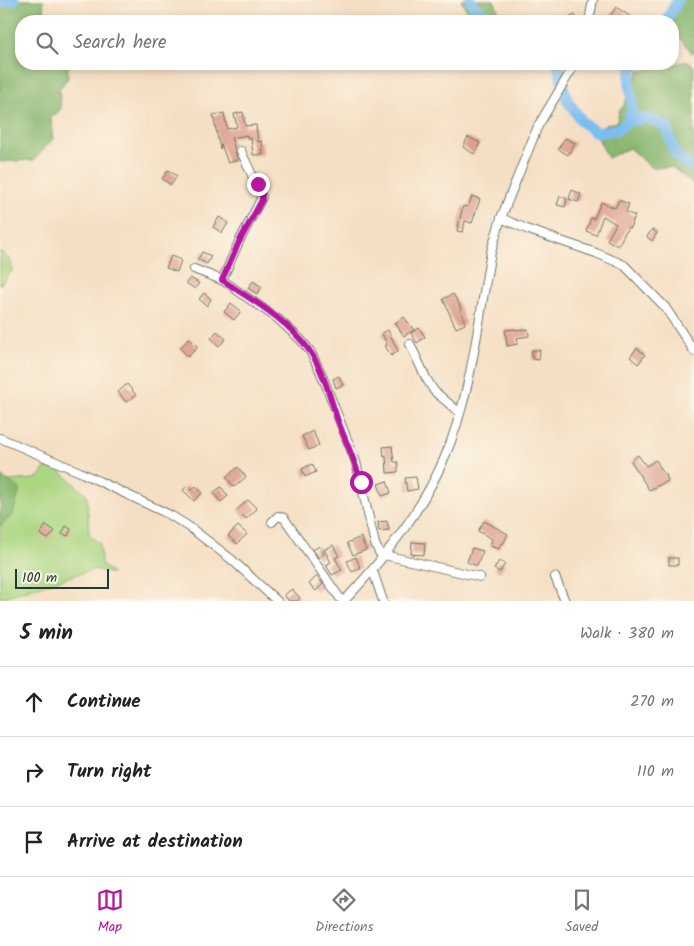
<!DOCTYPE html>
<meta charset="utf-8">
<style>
:root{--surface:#fff;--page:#f6f6f6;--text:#222;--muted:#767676;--line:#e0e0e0;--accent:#b5179e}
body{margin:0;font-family:Kalam,sans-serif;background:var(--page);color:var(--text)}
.scale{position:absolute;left:15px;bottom:12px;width:94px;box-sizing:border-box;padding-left:5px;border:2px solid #1f3d34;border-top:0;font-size:14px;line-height:18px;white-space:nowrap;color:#1f3d34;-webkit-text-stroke:4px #fcf5e5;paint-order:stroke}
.stop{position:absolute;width:15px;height:15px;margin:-11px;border:4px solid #b5179e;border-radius:50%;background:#fff}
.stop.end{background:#b5179e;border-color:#fff;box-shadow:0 1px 5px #0008}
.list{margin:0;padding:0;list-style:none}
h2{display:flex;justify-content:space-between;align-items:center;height:65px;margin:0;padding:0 20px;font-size:21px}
h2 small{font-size:16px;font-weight:400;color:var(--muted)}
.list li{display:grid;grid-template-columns:32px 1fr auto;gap:15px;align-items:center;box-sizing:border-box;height:70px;padding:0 20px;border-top:1px solid var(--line)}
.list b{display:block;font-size:19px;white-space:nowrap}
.list em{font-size:16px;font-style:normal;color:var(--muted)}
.icon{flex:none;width:28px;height:28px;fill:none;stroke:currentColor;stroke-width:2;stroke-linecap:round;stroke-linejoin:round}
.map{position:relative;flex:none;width:694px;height:601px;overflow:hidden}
.search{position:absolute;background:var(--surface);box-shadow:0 2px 8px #0003;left:15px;right:15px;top:15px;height:55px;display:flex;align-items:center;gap:12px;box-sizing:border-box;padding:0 18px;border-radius:20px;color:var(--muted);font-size:19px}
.sheet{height:275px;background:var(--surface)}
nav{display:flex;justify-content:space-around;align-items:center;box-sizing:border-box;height:70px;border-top:1px solid var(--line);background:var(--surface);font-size:14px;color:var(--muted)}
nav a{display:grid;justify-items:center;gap:2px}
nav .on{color:var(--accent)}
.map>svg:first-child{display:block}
.green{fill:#abd682;stroke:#658a5b}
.forest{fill:#88b770;stroke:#547a52}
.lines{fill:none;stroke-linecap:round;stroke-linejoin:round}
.river{stroke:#7bbdf0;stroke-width:11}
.building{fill:#dda090}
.minor-casing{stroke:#6a7666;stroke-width:10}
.minor{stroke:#fff;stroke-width:8}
.route{stroke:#b5179e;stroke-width:6}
</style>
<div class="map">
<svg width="694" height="601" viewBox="0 0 694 601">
<rect width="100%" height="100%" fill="#fcf5e5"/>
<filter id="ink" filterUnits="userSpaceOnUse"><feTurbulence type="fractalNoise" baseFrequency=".02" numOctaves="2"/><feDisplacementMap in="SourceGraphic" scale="10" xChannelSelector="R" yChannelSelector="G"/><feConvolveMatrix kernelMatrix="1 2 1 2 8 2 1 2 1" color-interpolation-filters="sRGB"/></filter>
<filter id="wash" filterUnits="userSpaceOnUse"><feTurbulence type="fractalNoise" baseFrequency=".0096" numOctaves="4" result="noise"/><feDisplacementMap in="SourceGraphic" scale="20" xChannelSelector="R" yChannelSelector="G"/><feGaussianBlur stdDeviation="1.12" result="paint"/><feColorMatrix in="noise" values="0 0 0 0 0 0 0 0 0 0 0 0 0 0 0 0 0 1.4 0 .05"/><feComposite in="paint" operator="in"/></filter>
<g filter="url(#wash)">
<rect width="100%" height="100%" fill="#f5dfc4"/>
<!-- green -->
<g class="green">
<path d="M0,251l11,10 1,10 -12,14z"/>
<path d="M55,467l32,28 2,40 11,9 1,20 11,10 -17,-5 -95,29v-123l6,6 30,-2 9,-11z"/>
</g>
<!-- forest -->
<g class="forest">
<path d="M0,0h43l1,10 13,11h-36v43h47v14l-9,11 2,20 -10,10 2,20 -19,21 -34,2z"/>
<path d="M461,0h33l5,12 19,9h-45z"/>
<path d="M677,0h17v52l-2,1c-19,-24 -23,-22 -15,-53z"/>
<path d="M688,61l6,5v119l-22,-18 -20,1 -23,-20 -21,10 -14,-27 13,-7 10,-2 2,-11 5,-6 15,-34z"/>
<path d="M1,476l19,13 -7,25 -13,13z"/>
</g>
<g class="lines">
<!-- river -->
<g class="river">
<path d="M470,0l4,6 18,15"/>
<path d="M0,2l14,-2"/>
<path d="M666,21l12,-21"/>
<path d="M558,64l9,36 16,23 14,10 21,-4 10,-8 20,-3 19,9c4,20 7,32 27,40"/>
<path d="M628,121c1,-4 3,-8 4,-11 2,-15 -9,-34 4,-46"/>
</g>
</g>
<g id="blocks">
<!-- building -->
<g class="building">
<path d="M616,7l15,10 -2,4h-18l-3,-2z"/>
<path d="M575,15l3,6h-18z"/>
<path d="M243,112l2,14 11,-1 2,17 4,-1 1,14h-10l-2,-17h-4v-3l-16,3 7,22 -10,3 -7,-19 -1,5 -7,-34 11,-2 3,16 10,-2 -3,-13z"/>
<path d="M468,137l12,6 -6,11 -11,-7z"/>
<path d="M565,138l10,5 -7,12 -10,-6z"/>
<path d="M168,170l9,6 -6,9 -9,-6z"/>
<path d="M572,190l9,4 -3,8 -9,-3z"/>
<path d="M472,196l8,3 -8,24 -7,-2 -2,11 -6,-1 6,-25 5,1z"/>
<path d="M560,196l7,3 -2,8 -8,-2z"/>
<path d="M619,200l10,4 -3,8 9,4 -5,12 -2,-1 -10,19 -11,-6 9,-16 -13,-8 -7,19 -10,-4 5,-13 3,1 7,-17 14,6z"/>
<path d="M219,217l9,6 -6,10 -9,-6z"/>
<path d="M652,229l5,4 -5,8 -5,-4z"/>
<path d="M202,252l9,4 -4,8 -9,-5z"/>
<path d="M171,256l10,4 -4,12 -11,-4z"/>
<path d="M190,278l9,5 -4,6 -9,-6z"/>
<path d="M253,281l9,6 -5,7 -9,-6z"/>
<path d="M204,293l7,6 -4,7 -8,-7z"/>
<path d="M453,294l6,10 6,20 -9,4 -13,-29z"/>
<path d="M231,303l10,8 -7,9 -10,-8z"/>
<path d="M404,317l10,13 -10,6 -9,-13z"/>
<path d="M419,328l6,9 -8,6 -6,-10z"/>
<path d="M516,329v1l12,-1 1,7 -12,2 1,6 -11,2 -2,-16z"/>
<path d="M388,330l10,21 -7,5 -6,-10 2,-1 -5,-12z"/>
<path d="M217,331l9,8 -7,7 -8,-8z"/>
<path d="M189,338l9,9 -10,10 -8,-9z"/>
<path d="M637,348l8,7 -7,9 -8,-7z"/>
<path d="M532,350h8l-1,10 -7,-1z"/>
<path d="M339,376l4,9 -7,3 -3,-9z"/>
<path d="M127,384l9,11 -10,7 -8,-10z"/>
<path d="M313,431l6,14 -10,5 -7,-14z"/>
<path d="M392,446l2,16h4v10l-11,1 -1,-17 -2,1 -1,-10z"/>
<path d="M638,455l8,11 10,-6 8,14h2l2,7 -19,9 -18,-29z"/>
<path d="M312,464l4,8 -11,5 -3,-8z"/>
<path d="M238,467l8,10 -12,10 -8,-10z"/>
<path d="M416,477l2,12 -11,2 -2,-13z"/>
<path d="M387,481l4,12 -9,3 -4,-12z"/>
<path d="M187,486l4,4 5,-4 6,7 -8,8 -11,-11z"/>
<path d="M221,487l7,9 -7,6 -8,-9z"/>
<path d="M248,500l9,9 -11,10 -9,-9z"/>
<path d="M387,521l2,9 -10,1 -1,-9z"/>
<path d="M484,521l24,13 -5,10 -2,-1 -2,6 -9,-3 2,-7 -14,-8z"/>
<path d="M46,525l9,6 -7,8 -8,-5z"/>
<path d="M66,526l5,3 -3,7 -6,-2z"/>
<path d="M238,526l9,8 -10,10 -9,-8z"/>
<path d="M361,537l5,13 -13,5 -6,-12z"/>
<path d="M412,542l13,1 -1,12 -13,-1z"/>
<path d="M333,545l6,11 -4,2 7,12 -10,5 -6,-10 5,-3 -7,-12z"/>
<path d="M319,546l5,8 -5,4 -6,-8z"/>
<path d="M472,548l11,3 -6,15 -10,-4z"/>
<path d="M356,557l4,11 -8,4 -5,-11z"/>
<rect x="669" y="558" width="9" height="7"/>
<path d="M499,561l6,3 -5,8 -6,-3z"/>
<path d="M317,576l6,8 -7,7 -7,-7z"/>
<path d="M292,589l8,9 -3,3h-8l-5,-6z"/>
</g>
</g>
</g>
<g filter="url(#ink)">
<use href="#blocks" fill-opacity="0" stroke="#6a7666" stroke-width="1"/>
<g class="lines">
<!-- minor casing -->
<g class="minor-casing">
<g id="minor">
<path d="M589,21l4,-21"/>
<path d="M501,218l28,12 67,23 28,12 41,42 29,44"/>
<path d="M194,269l28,11 56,39 23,21 9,11 11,22 35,89 19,82 5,10 100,23"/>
<path d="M222,280l17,-38 23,-45 -21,-46"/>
<path d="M410,344l16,34 8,13 26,22"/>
<path d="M0,438l80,34 90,43 18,11 43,33 46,42"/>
<path d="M272,522l6,-6 6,2 58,83"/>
<path d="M373,571l10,30"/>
<path d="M555,577l10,24"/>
<path d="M344,601c40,-42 77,-89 100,-142 28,-65 34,-138 47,-207l10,-34 37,-92 37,-62"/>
</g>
</g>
<!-- minor -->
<use href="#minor" class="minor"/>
</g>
</g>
<g class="lines" filter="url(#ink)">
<!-- route -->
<path class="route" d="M258,184l4,10v6l-23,42 -17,38c30,20 66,40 87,70 15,21 21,48 29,71 8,21 17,40 23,61"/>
</g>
</svg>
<div class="scale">100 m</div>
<div class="stop" style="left:361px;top:482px"></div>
<div class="stop end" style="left:258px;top:184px"></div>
<div class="search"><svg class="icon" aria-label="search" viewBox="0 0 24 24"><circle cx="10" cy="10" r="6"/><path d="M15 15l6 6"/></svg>Search here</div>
</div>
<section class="sheet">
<h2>5 min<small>Walk · 380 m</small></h2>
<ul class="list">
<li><svg class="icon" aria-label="ahead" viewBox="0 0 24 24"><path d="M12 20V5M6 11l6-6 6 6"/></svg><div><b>Continue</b></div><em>270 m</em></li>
<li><svg class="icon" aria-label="right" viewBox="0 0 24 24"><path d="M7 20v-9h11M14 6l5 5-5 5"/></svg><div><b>Turn right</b></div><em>110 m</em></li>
<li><svg class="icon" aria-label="arrive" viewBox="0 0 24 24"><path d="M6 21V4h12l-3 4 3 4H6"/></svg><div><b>Arrive at destination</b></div></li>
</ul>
</section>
<nav>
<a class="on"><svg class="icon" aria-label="map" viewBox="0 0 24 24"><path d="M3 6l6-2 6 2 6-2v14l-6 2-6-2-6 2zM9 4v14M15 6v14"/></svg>Map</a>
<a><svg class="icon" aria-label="directions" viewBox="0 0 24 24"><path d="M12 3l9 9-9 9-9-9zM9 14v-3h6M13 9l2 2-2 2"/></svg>Directions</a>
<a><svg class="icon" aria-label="saved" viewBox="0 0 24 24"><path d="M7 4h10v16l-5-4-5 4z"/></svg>Saved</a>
</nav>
